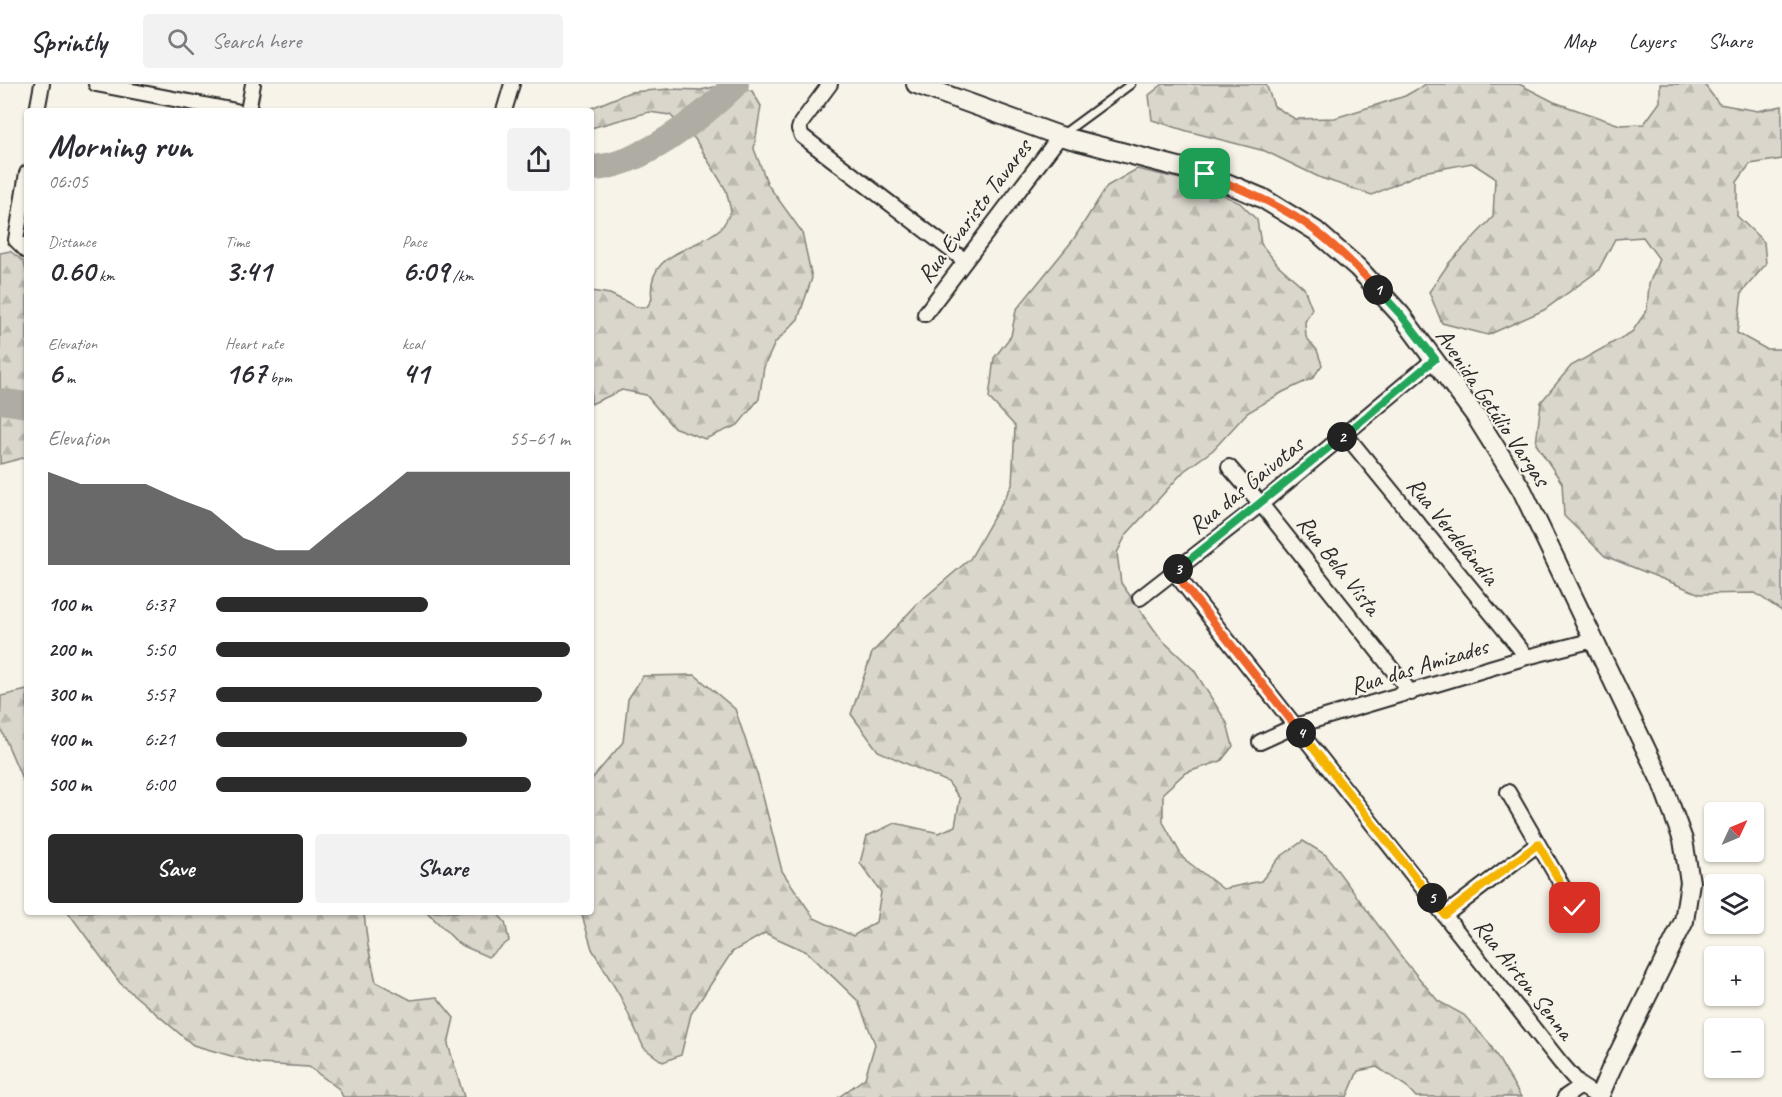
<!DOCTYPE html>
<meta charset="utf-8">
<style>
body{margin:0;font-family:Caveat,sans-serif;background:#f2f2f3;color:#2b2b33;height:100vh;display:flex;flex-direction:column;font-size:22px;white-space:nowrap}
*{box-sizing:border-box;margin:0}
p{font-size:20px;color:#7c7c81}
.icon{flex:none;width:33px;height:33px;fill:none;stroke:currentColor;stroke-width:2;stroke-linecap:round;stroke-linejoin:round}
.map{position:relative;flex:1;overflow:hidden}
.sheet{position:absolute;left:24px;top:24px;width:570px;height:807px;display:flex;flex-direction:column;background:#fff;border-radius:6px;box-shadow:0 2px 4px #0004}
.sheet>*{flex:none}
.needle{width:39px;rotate:46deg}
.buttons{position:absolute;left:1704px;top:718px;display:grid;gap:12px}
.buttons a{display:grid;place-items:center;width:60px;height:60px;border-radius:6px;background:#fff;box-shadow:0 2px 4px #0004;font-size:30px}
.pin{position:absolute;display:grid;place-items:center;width:51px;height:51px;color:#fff;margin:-26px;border-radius:12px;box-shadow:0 3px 9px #0006}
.km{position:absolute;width:30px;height:30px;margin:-15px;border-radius:50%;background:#222;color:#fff;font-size:16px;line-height:30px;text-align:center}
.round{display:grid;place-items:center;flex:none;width:63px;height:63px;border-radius:6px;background:#f2f2f3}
.summary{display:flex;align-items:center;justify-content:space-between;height:102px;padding:0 24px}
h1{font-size:33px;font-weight:600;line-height:45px}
.stats{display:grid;grid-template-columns:repeat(3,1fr);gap:9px;height:102px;padding:6px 24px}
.stats div{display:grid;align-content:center}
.stats b{font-size:30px;font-weight:600}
.stats small{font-size:16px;font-weight:400}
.stats p{font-size:16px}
.chart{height:168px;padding:12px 24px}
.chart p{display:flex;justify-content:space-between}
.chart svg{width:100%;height:108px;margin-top:6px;fill:#2b2b2b;opacity:.7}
.primary-button{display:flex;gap:12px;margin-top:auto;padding:12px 24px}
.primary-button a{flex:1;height:69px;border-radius:6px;background:#2b2b2b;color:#fff;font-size:24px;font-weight:600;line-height:69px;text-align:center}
.primary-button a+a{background:#f2f2f3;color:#2b2b33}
ul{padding:0 24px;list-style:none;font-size:20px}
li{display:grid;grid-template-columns:96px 72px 1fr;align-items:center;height:45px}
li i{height:15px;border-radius:8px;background:#2b2b2b}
header{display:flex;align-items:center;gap:36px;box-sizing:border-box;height:84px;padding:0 30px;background:#fff;border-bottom:2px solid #e1e1e2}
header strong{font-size:28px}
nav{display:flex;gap:33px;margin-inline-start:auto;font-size:21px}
.search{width:420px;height:54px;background:#f2f2f3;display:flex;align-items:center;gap:15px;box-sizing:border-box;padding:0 21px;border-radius:6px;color:#7c7c81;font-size:22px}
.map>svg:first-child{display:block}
.forest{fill:url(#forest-firs);stroke:#82807c;stroke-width:1.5}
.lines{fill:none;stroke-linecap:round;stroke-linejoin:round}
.river{stroke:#afaca4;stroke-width:26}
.service-casing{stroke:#2b2b2b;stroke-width:11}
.minor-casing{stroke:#2b2b2b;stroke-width:18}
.tertiary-casing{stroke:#2b2b2b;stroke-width:22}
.service{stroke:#f7f3e8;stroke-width:7}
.minor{stroke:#f7f3e8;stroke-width:14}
.tertiary{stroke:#f7f3e8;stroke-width:18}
.split-1-casing{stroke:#fff;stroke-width:12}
.split-2-casing{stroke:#fff;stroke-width:12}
.split-3-casing{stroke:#fff;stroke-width:12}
.split-4-casing{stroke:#fff;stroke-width:12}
.split-5-casing{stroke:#fff;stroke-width:12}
.split-6-casing{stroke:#fff;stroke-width:12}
.split-1{stroke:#f0652b;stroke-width:8}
.split-2{stroke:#22a559;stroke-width:8}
.split-3{stroke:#22a559;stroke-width:8}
.split-4{stroke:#f0652b;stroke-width:8}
.split-5{stroke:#f5b400;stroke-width:8}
.split-6{stroke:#f5b400;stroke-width:8}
.labels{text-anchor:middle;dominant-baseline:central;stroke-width:4.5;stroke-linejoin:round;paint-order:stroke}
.street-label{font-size:24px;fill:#2b2b2b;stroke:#f7f3e8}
</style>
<header>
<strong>Sprintly</strong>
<div class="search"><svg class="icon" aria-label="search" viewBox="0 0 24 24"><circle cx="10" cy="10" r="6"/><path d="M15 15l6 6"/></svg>Search here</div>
<nav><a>Map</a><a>Layers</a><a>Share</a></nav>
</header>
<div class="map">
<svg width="1782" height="1013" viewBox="0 0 1782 1013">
<defs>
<pattern id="forest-firs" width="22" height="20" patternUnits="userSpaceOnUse" patternTransform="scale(1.5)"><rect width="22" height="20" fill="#dad6cc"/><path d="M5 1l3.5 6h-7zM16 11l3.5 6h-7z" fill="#bbb8af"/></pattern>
</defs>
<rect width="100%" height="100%" fill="#f7f3e8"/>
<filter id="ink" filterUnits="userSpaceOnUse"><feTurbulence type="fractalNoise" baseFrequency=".0167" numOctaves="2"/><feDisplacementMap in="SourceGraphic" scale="12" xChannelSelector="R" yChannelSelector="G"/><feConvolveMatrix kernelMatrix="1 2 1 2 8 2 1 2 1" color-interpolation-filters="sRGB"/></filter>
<g filter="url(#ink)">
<!-- forest -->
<path class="forest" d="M727 0 752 7 761 22 754 65 768 101 802 148 812 194 798 235 775 259 764 283 759 315 738 341 705 355 673 343 646 311 622 306 591 320V279L595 272 591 265V207L610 210 637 223H647L652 215C645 167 695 168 721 144 725 140 728 133 731 127L726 106 695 55 670 31 649 28 591 44V27H584L630 8 670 5 701 6Z
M1163 0H1266L1274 22 1295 35 1335 34 1405 12 1426 0H1519L1554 18 1620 41 1644 40 1660 18V0H1704L1719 20 1758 27 1782 22V75L1750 80 1737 98V132L1764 158 1766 180 1742 208 1737 249 1766 265H1782V527L1755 509 1700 510 1605 472 1564 432 1562 399 1536 360 1541 318 1571 282 1632 248 1647 226 1649 200 1659 175 1643 153 1615 155 1598 187 1544 226 1488 251 1442 239 1429 208 1449 179 1493 133 1495 94 1472 79 1423 88 1372 111 1321 94 1265 67 1187 47 1152 36 1149 11Z
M1137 85 1198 99 1240 119 1257 136 1261 160 1278 181 1304 204 1312 225 1305 238 1306 253 1317 266 1322 281 1313 294 1283 308 1247 329 1213 366 1184 387 1126 451 1117 469 1121 499 1161 555 1194 586 1227 639 1233 662 1221 677 1185 689 1163 709V738L1183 774 1223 805 1261 797 1280 773 1303 757 1326 771 1404 876 1438 917 1464 931 1489 959 1521 1013H1416L1406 1002 1377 983 1358 987 1347 1013H839L865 994 875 960 858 917 807 868 765 849 732 868 691 930 681 971 663 978 644 964 620 912 592 865 581 828H591V696L623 658 628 615 643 592 695 591 735 625 758 693 782 787 814 834 853 852 876 838 881 808 860 779 867 752 895 739 939 749 955 742 960 715 948 698 878 667 851 630 872 569 917 520 970 475 1012 401 1015 342 989 314 994 274 1011 252 1016 226 1073 156 1107 102Z
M10 167 24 178 27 192V373L0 380V169Z
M27 606V706L0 643 1 612Z
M68 828H367L364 830 368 862 376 898 411 916 437 913 454 934 448 960 464 1013H343L339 1005 309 983 259 980 193 961 120 899Z
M427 828H496L505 838 509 857 488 873 459 860Z"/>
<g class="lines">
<!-- river -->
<path class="river" d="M591 84C640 83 702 33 736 0
M0 317 27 321"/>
<defs>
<path id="service" d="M1063 50 1131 0"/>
<path id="minor" d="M96 0 236 27
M830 0 801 39 799 45 802 52 964 176
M37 27 42 0
M248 27 253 0
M504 27 512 0
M27 89 16 156 27 167
M925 230 1060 52
M1345 350 1527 573
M1229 383 1261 420 1411 609
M1174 488 1560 978 1581 1002 1598 1013
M1140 514 1261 420 1435 275
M1260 658 1295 642 1527 573 1594 556
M1508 708 1575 824
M1445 831 1538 760
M1565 1013 1581 1002"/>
<path id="tertiary" d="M916 0 1060 52 1205 90 1262 114 1316 147 1358 184 1401 231 1475 331 1522 406 1662 699 1683 756 1690 798 1684 837 1611 985 1599 1013"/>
</defs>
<!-- service casing -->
<use href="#service" class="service-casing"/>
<!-- minor casing -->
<use href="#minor" class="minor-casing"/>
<!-- tertiary casing -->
<use href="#tertiary" class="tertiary-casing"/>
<!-- service -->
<use href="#service" class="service"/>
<!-- minor -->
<use href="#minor" class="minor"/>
<!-- tertiary -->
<use href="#tertiary" class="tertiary"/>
</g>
</g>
<g class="lines" filter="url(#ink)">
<defs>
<path id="split-1" d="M1205 90C1243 106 1284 122 1317 148 1339 165 1359 185 1378 206"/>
<path id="split-2" d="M1342 353 1435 275 1401 231 1378 206"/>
<path id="split-3" d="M1178 485 1342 353"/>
<path id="split-4" d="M1178 485 1174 488 1301 649"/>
<path id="split-5" d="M1301 649 1432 814"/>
<path id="split-6" d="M1432 814 1445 831 1538 760 1575 824"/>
</defs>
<!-- split-1 casing -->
<use href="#split-1" class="split-1-casing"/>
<!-- split-2 casing -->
<use href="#split-2" class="split-2-casing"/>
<!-- split-3 casing -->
<use href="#split-3" class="split-3-casing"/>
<!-- split-4 casing -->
<use href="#split-4" class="split-4-casing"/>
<!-- split-5 casing -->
<use href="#split-5" class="split-5-casing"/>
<!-- split-6 casing -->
<use href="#split-6" class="split-6-casing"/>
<!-- split-1 -->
<use href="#split-1" class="split-1"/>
<!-- split-2 -->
<use href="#split-2" class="split-2"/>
<!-- split-3 -->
<use href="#split-3" class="split-3"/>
<!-- split-4 -->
<use href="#split-4" class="split-4"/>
<!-- split-5 -->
<use href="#split-5" class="split-5"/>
<!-- split-6 -->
<use href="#split-6" class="split-6"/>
</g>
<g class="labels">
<!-- street labels -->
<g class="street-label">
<text transform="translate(974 127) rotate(-53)">Rua Evaristo Tavares</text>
<text transform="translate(1493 323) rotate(56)">Avenida Getúlio Vargas</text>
<text transform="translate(1246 401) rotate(-39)">Rua das Gaivotas</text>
<text transform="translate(1453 447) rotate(51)">Rua Verdelândia</text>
<text transform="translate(1339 481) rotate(52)">Rua Bela Vista</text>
<text transform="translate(1419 582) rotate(-17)">Rua das Amizades</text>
<text transform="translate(1524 895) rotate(52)">Rua Airton Senna</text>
</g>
</g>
</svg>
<div class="buttons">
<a><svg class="needle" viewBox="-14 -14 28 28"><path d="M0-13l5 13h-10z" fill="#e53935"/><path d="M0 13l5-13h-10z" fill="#7c7c81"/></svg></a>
<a><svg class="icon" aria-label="layers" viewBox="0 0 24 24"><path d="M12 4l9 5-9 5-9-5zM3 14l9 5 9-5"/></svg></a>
<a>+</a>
<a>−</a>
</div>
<div class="pin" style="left:1205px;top:90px;background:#1e9e55"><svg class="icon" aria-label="arrive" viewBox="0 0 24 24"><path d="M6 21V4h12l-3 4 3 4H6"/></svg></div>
<div class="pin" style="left:1575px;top:824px;background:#d93025"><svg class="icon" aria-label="check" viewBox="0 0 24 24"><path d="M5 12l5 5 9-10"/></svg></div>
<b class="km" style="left:1378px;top:206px">1</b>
<b class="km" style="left:1342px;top:353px">2</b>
<b class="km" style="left:1178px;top:485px">3</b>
<b class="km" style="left:1301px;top:649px">4</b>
<b class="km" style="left:1432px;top:814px">5</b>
<section class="sheet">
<div class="summary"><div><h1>Morning run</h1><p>06:05</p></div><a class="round"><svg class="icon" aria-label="share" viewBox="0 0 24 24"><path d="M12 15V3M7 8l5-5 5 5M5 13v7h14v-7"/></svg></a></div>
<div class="stats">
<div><p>Distance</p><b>0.60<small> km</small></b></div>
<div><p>Time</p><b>3:41</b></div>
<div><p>Pace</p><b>6:09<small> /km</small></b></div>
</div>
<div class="stats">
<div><p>Elevation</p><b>6<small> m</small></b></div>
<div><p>Heart rate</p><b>167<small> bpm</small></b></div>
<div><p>kcal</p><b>41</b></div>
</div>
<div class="chart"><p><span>Elevation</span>55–61 m</p>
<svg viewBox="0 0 160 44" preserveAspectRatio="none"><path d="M0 44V6L10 11L20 11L30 11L40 17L50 22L60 33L70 38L80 38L90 27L100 17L110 6L120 6L130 6L140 6L150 6L160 6V44z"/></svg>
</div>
<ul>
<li><b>100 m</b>6:37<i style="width:60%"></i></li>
<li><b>200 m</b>5:50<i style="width:100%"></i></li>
<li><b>300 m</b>5:57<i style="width:92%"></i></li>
<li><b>400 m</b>6:21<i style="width:71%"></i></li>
<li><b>500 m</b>6:00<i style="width:89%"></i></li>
</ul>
<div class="primary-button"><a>Save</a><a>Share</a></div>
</section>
</div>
